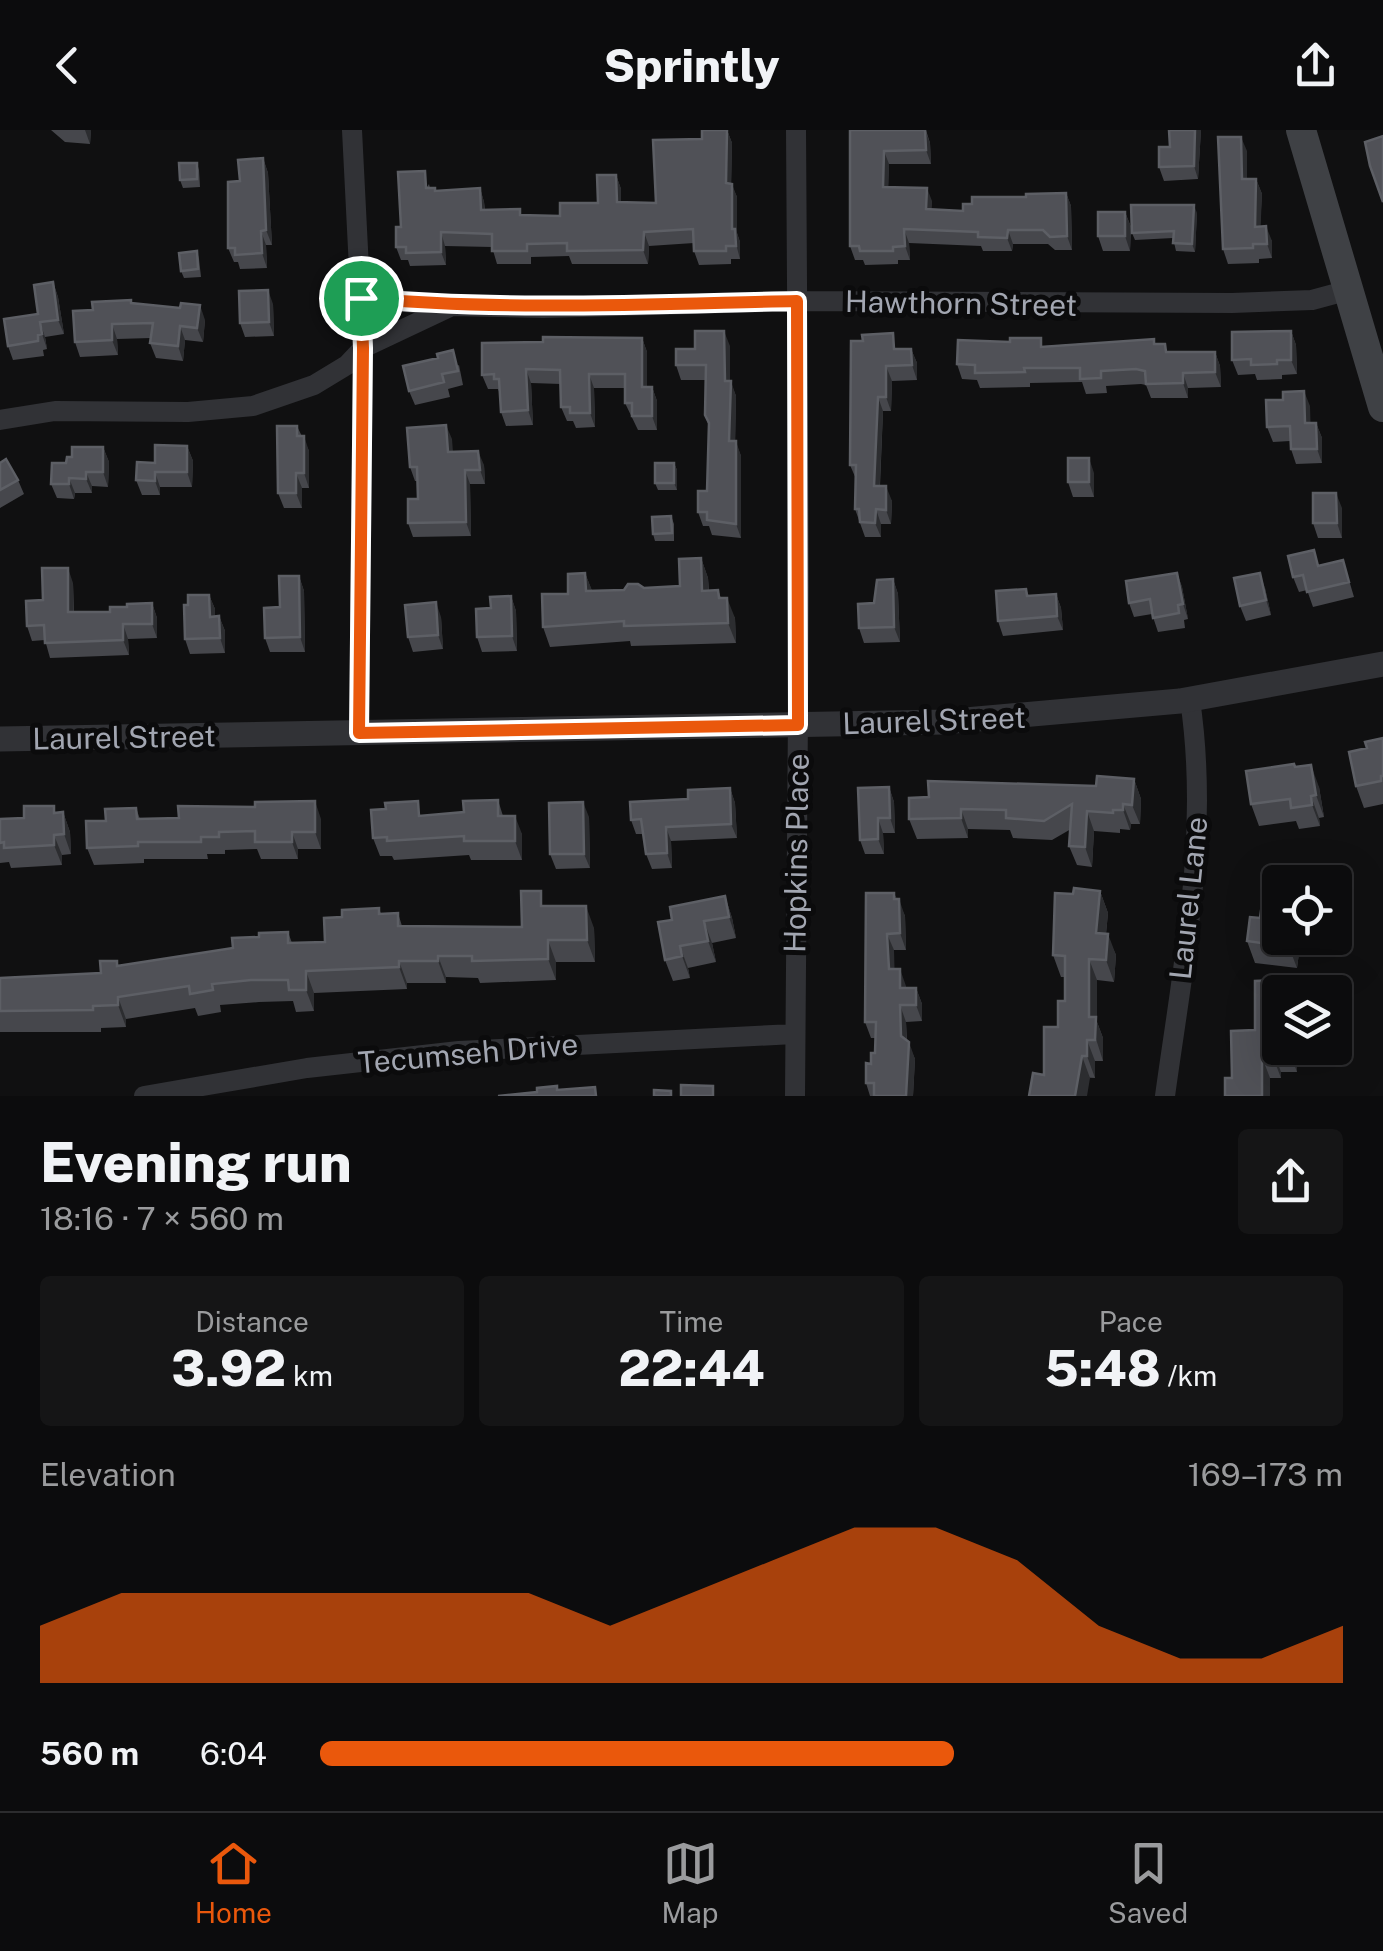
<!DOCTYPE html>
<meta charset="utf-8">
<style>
body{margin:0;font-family:"Public Sans",sans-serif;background:#151516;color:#f1f3f6;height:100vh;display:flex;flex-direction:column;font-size:38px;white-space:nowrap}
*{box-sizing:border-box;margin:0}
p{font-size:32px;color:#9a9b9d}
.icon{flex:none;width:55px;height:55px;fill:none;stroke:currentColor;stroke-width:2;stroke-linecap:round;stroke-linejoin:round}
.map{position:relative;height:966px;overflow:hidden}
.side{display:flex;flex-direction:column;background:#0c0c0d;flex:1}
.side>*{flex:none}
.controls{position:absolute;left:1262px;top:735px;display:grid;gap:20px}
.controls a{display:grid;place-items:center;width:90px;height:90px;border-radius:10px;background:#0c0c0d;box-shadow:0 10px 40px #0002,0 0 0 2px #2c2c2e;font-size:50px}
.pin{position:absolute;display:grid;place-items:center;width:85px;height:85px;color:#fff;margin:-42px;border:5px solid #fff;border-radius:50%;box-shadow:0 2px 10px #0007}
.round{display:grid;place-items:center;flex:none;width:105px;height:105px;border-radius:10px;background:#151516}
.head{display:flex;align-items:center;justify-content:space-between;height:170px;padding:0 40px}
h1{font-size:55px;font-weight:800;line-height:75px}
.metrics{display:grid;grid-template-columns:repeat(3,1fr);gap:15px;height:170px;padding:10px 40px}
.metrics div{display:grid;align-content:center;border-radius:10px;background:#151516;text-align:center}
.metrics b{font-size:50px;font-weight:800}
.metrics small{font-size:28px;font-weight:400}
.metrics p{font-size:28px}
.chart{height:280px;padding:20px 40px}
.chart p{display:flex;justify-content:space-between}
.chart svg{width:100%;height:180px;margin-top:10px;fill:#ea580c;opacity:.7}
ul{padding:0 40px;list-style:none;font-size:32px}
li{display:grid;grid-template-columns:160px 120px 1fr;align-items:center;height:75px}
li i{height:25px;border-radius:12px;background:#ea580c}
header{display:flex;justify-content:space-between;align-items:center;height:130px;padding:0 40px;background:#0c0c0d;font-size:45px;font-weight:800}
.menu{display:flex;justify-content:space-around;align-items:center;height:140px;border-top:2px solid #2c2c2e;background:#0c0c0d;font-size:28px;color:#9a9b9d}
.menu a{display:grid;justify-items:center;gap:5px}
.menu .current{color:#ea580c}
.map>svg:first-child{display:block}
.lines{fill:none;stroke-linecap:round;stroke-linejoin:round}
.minor{stroke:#313236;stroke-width:20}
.tertiary{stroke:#313236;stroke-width:25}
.secondary{stroke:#3f4145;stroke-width:30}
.wall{fill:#46474c}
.shaded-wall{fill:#2c2d30}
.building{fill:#505157;stroke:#5d5f65;stroke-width:2.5}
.route-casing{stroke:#fff;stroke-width:20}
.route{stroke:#ea580c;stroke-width:12}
.labels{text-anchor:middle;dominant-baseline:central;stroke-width:10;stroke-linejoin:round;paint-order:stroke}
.street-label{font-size:30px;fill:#a2a6b1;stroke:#0b0b0c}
</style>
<header><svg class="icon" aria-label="back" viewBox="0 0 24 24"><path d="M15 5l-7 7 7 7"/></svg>Sprintly<svg class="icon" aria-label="share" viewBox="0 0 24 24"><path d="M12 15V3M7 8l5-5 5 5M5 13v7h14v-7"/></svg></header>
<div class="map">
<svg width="1383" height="966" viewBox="0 0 1383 966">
<rect width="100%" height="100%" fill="#101011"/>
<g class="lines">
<!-- minor -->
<path class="minor" d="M352 0 363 218 359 603
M361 168 450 176
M0 290 55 281 188 282 253 276 314 255 347 235 363 218 452 176 543 178 797 171 1232 173 1312 170 1349 160
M144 966 307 938 459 921 794 904
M795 966 799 456 796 0
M1165 966C1183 834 1210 704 1190 570"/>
<!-- tertiary -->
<path class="tertiary" d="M0 609 943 592 1180 571 1383 534"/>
<!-- secondary -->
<path class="secondary" d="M1301 0 1383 277"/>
</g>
<!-- wall -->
<path class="wall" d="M51 0H91L90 14 65 12Z
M727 0 732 13 731 54 737 67V103L740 112V129H731V134L699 135 694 121V113L649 116 648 134H572L569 126 531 127V134H497L492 117 445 116 446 135 410 136 408 130H401L396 117 401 97 429 54 430 58H435L436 61 480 58 484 72 485 80 522 85 560 86 598 73 616 45 621 59V73H656L702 9Z
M850 0H926L930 13 931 34H889L888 57 932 71 931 79 963 81 972 74 1066 63 1071 76 1072 120H1055L1048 114H1013L1012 121H983L981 116 909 113 910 130H898V134L865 135 863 130H855L850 116Z
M1169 0H1201L1198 49 1164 51 1159 37 1170 17Z
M1247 21V49H1256L1262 64 1260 96 1272 111V128L1259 129V133L1228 134 1223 119Z
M263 28 268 43 272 115H266L267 138 240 139 238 132H234L228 118 240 51Z
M197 33 199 40 200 57 183 58 180 50Z
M1125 82 1131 97 1130 121H1103L1098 106Z
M1197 83 1195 122 1176 121 1173 108 1135 110 1132 103Z
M197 121 199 129 201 147 184 148 181 141Z
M53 152 58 167 64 204 45 207 47 219 43 220 44 226 13 230 8 216 38 184Z
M132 173 205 190 203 212 185 210 183 231 156 228 150 213 151 208 117 209 118 225 80 227 75 212 93 180Z
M273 174 274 206 245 207 240 193Z
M1291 201 1296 215 1297 244 1282 245V249L1257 250 1255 244 1238 245 1232 230Z
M642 208 647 222V257H652L657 271V300H638L625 273V258H594L595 297 576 298 573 291H567L561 277V254L531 253 533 295 506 296 501 282 500 264 498 259H488L482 245Z
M1154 209 1155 214 1168 222H1215L1220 236 1221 257 1188 258V268H1151L1146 255 1141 254 1106 256 1107 263 1086 264 1082 252 1030 253V257L980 258 977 250 962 249 957 234 1044 216Z
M851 211 899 219H911L917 233V250L892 251 891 281H883L880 356 892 371 891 394H881V407H865L855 379 856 349 850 335Z
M730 216V251L736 266 735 311 741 326V408L712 405 709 396H703L698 382 707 361 709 297 705 285 706 250H681L676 235 695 219Z
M459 235 463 255 448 259 450 267 415 275 409 261Z
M1310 276V293H1316L1322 308V333L1296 334 1291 319 1290 311 1273 312 1267 297Z
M297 296 309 321V358H302V378H284L278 363Z
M452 309V322L484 335 485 354H470L471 406 413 407 408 393 418 369 417 351H415L410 337Z
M187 316 193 331 192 357H160V365H142L136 350 155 333Z
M103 317 109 332 108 357 92 356V363H75L74 369 57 368 51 354 72 327Z
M0 333 18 350 24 364 0 378Z
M674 333 677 340V360H658L655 353Z
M1094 343V367H1073L1068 352Z
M1342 378V408H1318L1313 393Z
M671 386 674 394V411H655L653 404Z
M701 428 708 448 709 461 718 460 721 468 735 488 736 513 631 516 630 511 550 517 543 497 585 443 592 461 680 456Z
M1343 430 1354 467 1313 477 1307 460 1299 462 1293 447 1319 436Z
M1177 443 1182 457 1188 489 1184 490 1185 498 1158 502 1152 484 1134 487 1129 473Z
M299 446 304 461 305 522H270L265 508Z
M893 449 898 464 900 512 864 513 859 498 874 473Z
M73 453 74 482H110L127 477 152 473 157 488V508L128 509 129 525 50 528 45 510 32 511 27 496 43 470Z
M1265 458 1271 485 1246 491 1240 476Z
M1026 459 1029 466 1056 464 1061 478 1063 500 1003 506 998 491Z
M209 465 215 479V486H219L225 501V523L190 524 185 509 188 475Z
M511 466 516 481 517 521 482 522 477 507 491 478Z
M441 487 443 519 413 522 408 507Z
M1383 608V674L1364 678 1356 656 1367 618Z
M1296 637 1319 657 1324 687 1319 688 1320 696 1299 699 1296 691 1259 696 1251 674Z
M1134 649 1141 669 1140 694H1131L1130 700 1120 699V703L1094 701 1092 737 1077 735 1069 716 1071 699 1052 710 1013 708 1010 700 968 699V708L917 709 909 689 929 667 1096 656Z
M889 657 894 672 895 703H883L884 724H865L860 710Z
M730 658 735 673 737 708 671 711 672 738 652 739 646 724 643 704H636L631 690 688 669Z
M498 670 503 686 522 704V730H471L469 725 394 730 392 726H380L373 708 423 686 464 682Z
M136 678 140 689H321V719H298V729H261L257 719 225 720V724H207L208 729H144V733L94 735 87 718 106 691Z
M63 682 70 702 71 724 62 725V735L11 738 9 732 0 733V689L24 688Z
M589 687 590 738 556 739 550 724Z
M1266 745 1297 749 1299 752H1280V808H1301L1297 838 1255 833 1247 811 1250 787 1260 788Z
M1100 761 1108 783 1106 804 1116 825 1114 852 1097 850V892L1103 908V931H1095V948L1044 945 1065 871V847H1061L1053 825 1073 764Z
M894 763 905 786 906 820H894V839L906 858H916L922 874V891L906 892 907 911 915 929 913 966H870L866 953 875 923V908H871L865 892Z
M725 766 732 788 736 808 712 813 716 832 688 838 690 848 673 851 665 830 672 790Z
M547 776 594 798 595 832H556V850L480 853 478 848 446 847V853H407V859L314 863V881L296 882 293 871 259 872 220 875 221 882 198 886 195 878 126 889V897L101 898V902H0V848L101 843 118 836 233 818 259 807 288 802 292 813 325 812 342 787 379 778 381 784 398 783 402 796 522 797Z
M1231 901 1280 918H1297V942H1281V948H1232Z"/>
<!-- shaded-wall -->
<path class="shaded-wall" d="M85 0H91L90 14Z
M727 0 732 13 731 67 726 53Z
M925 0 930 13 931 34 926 20Z
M1195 0H1201L1198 49 1194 36Z
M1241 7 1247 21V63L1242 49Z
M884 21 889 34 888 71 883 57Z
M263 28 268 43 272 115 266 100Z
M616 45 621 59V86L617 72Z
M1256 49 1262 64 1260 111 1255 97Z
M732 54 737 67V103L740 112V129L732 99Z
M480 58 484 72 486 93 481 80Z
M927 58 932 71 931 93 926 79Z
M1066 63 1071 76 1072 120 1067 106Z
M1194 75 1197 83 1195 122 1192 114Z
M1125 82 1131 97 1130 121 1125 106Z
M1266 96 1272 111V128L1267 114Z
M904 99 909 113 910 130 905 116Z
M1008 100 1013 114 1012 121 1007 108Z
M261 101 266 115 267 138 262 123Z
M441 102 445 116 446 135 441 122Z
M644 102 649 116 648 134 643 120Z
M53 152 58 167 64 204 58 190Z
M268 160 273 174 274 206 269 192Z
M200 175 205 190 203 212 197 198Z
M40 192 45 207 47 219 42 204Z
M112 194 117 209 118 225 112 210Z
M180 196 185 210 183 231 178 216Z
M724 201 730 216V266L725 251Z
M1291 201 1296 215 1297 244 1291 230Z
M642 208 647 222V271L642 257Z
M911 219 917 233V250L912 235Z
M1215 222 1220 236 1221 257 1215 242Z
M886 236 892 251 891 281 886 267Z
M526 239 531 253 533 295 528 280Z
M1183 243 1188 258V268L1183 253Z
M589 244 594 258 595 297 590 283Z
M731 251 736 266 735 326 729 311Z
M652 257 657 271V300L652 286Z
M1304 261 1310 276 1311 308 1305 293Z
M878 267 883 281 879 371 874 356Z
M1316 293 1322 308V333L1317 319Z
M446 295 452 309 454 336 448 322Z
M304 306 309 321V358L304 343Z
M736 311 741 326V408L736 394Z
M187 316 193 331 192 357 187 342Z
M103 317 109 332 108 357 103 342Z
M478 321 484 335 485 354 480 340Z
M1089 328 1094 343V367L1089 352Z
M674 333 677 340V360L674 353Z
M465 340 470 354 471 406 466 392Z
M86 342 92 356V363L86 349Z
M155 342 160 357V365L155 351Z
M296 343 302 358V378L296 363Z
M69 348 75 363 74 369 69 354Z
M886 356 892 371 891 394 886 380Z
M1336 363 1342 378V408L1337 393Z
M876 379 881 394V407L875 393Z
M701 428 708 448 710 481 702 461Z
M68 438 73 453 74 497 68 482Z
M585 443 593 463 586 461Z
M1177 443 1182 457 1188 489 1183 474Z
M1260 443 1265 458 1271 485 1266 470Z
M299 446 304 461 305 522 300 507Z
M893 449 898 464 900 512 894 497Z
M1056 464 1061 478 1063 500 1057 486Z
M209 465 215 479V501L210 487Z
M511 466 516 481 517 521 512 506Z
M727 468 735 488 736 513 728 493Z
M436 472 441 487 443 519 438 505Z
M152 473 157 488V508L152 494Z
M219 486 225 501V523L220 508Z
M123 494 128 509 129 525 123 510Z
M1311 635 1319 657 1324 687 1316 665Z
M1134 649 1141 669 1140 694 1132 675Z
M889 657 894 672 895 703 890 688Z
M730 658 735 673 737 708 731 694Z
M1311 666 1319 688 1320 696 1312 675Z
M315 671 321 689V719L315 702Z
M583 672 589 687 590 738 584 724Z
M1123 674 1131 694 1130 700 1123 680Z
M961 679 968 699V708L961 688Z
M1087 681 1094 701 1092 737 1085 717Z
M63 682 70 702 71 724 64 704Z
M515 686 522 704V730L515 711Z
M878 688 883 703 884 724 878 709Z
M666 697 671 711 672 738 667 723Z
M292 702 298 719V729L292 712Z
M54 705 62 725V735L54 715Z
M1100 761 1108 783 1104 824 1096 803Z
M894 763 900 778 899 769 905 786 906 820 900 803Z
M725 766 732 788 736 808 729 787Z
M586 776 594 798 595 832 587 810Z
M704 791 712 813 716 832 708 811Z
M887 804 894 820 895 856 889 839Z
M1108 804 1116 825 1114 852 1106 830Z
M1290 808H1301L1297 838 1289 817Z
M548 810 556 832V850L548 829Z
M680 816 688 838 690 848 682 826Z
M438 826 446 847V853L438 831Z
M1089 829 1097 850V892L1103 908V931L1089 887Z
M399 831 407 853V859L399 837Z
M900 839 906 856 907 875 900 858Z
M306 841 314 863V881L306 860Z
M916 858 922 874V891L916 875Z
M118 867 126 889V897L118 875Z
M900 875 906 892 907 923 901 906Z
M1087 910 1095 931V948L1087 926Z
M909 912 915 929 913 966H906Z
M1289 918H1297V942L1289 920Z
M1273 920 1281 942V948L1273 927Z
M1082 926 1090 948 1087 966H1075Z
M1262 927 1270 948V966H1262Z"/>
<!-- building -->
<path class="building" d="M702 0H727L726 53 732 54V99H735L736 116H726V121H694L693 99 644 102 643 120 567 121V113L527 114V121H492V104L441 102V122L406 123V117H396V97H401L398 42 425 41 426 58H435V61L480 58 481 80 520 79V85L560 86V73H598L597 45H616L617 72 656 73 653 10 702 9Z
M850 0H925L926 20 884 21 883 57 927 58 926 79 963 81V74H972V67H1026V64L1066 63 1067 106 1050 107 1043 100H1008L1007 108 978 107V102L904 99 905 116 893 117V121H860L859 116H850Z
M1169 0H1195L1194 36 1159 37V17H1170Z
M1383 6V72L1370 36 1365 12Z
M1218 7H1241L1242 49H1256L1255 97 1266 96 1267 114H1253V118L1223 119Z
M263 28 266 100 261 101 262 123 235 125V118H228V52L240 51 238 30Z
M179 33H197V49L180 50Z
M1131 75H1194L1192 114 1173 113 1174 101 1132 103Z
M1098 82H1125V106H1098Z
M197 121 198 139 181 141 179 123Z
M53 152 58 190 40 192 42 204 38 205V211L8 216 4 189 38 184 34 155Z
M268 160 269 192 240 193 239 161Z
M131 170V173L180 178 181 173 200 175 197 198 180 196 178 216 150 213 153 193 112 194V210L75 212 73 181 93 180 92 172Z
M695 201H724L725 251H731L729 311H736V394L707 390V382H698V361H707L709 293 705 285 706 235H676V219H695Z
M1291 201V230H1277V234L1251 235V229L1232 230V202Z
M893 203 894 219H911L912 235 886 236V267H878L874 356H886V380L876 379 875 393 860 392 859 379H855L856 335H850L851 211H863L862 205Z
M543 207 642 208V257H652V286H632V273H625V244H589L590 283H570V277H561L560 240 526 239 528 280 501 282 499 249H494V244L482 245V213L543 212Z
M1010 208H1041V217L1154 209V214H1165L1166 222H1215V242L1183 243V253L1146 254 1145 241 1136 239 1101 241V248L1080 249V238H1024L1025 242 975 243V235L957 234 958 210 1010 212Z
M453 220 458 241 442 244 444 252 409 261 403 236 438 228 437 224Z
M1304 261 1305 293H1316L1317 319H1291L1290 296 1267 297 1266 270H1283V262Z
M446 295 448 322 478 321 480 340H465L466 392 408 393V369H418L417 337H410L407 298Z
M277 296H297V306H304V343H296V363H278Z
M155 315 187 316V342H155V351L136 350 137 332 155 333Z
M72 317H103V342H86V349L69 348V354H51L52 333H66L67 327H72Z
M1068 328H1089V352H1068Z
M6 329 18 350 0 360V333Z
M655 333H674V353H655Z
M1313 363H1336L1337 393H1313Z
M671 386 672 403 653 404 652 387Z
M1314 420 1318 436 1343 430 1349 452 1307 462 1303 445 1293 447 1288 426Z
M701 428 702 461 718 460 719 468H727L728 493 624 496V491L543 497 542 464H568V444L585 443 586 461 624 460 628 454H638L644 458 680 456 679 429Z
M42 438H68V482H110V477H127V474L152 473V494H123V510L45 513 44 495 27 496 26 471 43 470Z
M1177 443 1183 474 1178 475 1179 483 1153 488 1150 469 1129 473 1126 451Z
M1260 443 1266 470 1240 476 1234 448Z
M279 446H299L300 507 265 508 264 478 280 477Z
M893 449 894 497 859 498 858 474 874 473 877 450Z
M1026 459 1027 466 1056 464 1057 486 998 491 996 461Z
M188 465H209L210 487 219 486 220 508 185 509 184 475H188Z
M511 466 512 506 477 507 476 479 491 478 490 467Z
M436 472 438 505 408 507 405 475Z
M1383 608V646H1381V651L1356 656 1349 622 1367 618 1365 612Z
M1294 634 1295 637 1311 635 1316 665 1311 666 1312 675 1291 678 1290 669 1251 674 1246 641Z
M1097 646 1134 649 1132 675 1123 674V680H1113V683L1087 681 1085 717 1069 716 1072 674 1044 691 1006 688V680L961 679V688L909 689V668L929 667 928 651 1096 656Z
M889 657 890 688H878V709L860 710 858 658Z
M730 658 731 694 666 697 667 723 646 724 641 689 631 690 630 672 688 669V660Z
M498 670V686H515V711H464V706L387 711V707L373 708 371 680 386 679 385 673 418 671 419 686 464 682 463 671Z
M315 671V702H292V712H255V701L219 702V707H201V712H138V716L87 718 86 691H106L105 679 136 678 137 689 179 688 178 676 255 677V672Z
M583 672 584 724H550L549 673Z
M24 676H54V683L63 682 64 704 54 705V715L4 718V712L0 713V689L24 688Z
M1266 745 1297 749V752H1280V808H1290L1289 817 1247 811 1250 787 1260 788Z
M1074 758 1100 761 1096 803 1108 804 1106 830 1089 829V887H1096L1095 910H1087V926H1082L1075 966H1029L1033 943 1044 945V897H1058V871H1065V826L1053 825 1055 763 1073 764Z
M521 761H541V776H586L587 810H548V829L472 831V826H438V831H399V837L306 841V860H289L288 850H251L212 854 213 860 190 864 189 856 118 867V875L93 876V880L0 881V848L101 843 100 831H117V836L233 818 232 808 259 807V803L288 802V813L325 812 324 788 342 787V780L379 778V784L398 783V796L522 797Z
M866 763H894V769H899L900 803 887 804 889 839H900V858H916V875H900L901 906 909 912 906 966H874V953H866V933L871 934V923H875L876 892H865Z
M725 766 729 787 704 791 708 811 680 816 682 826 665 830 658 792 672 790 670 777Z
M1281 850 1280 918H1289V920H1273V927H1262V966H1225V948H1232L1231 901 1255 900V851Z
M681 955 713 956V966H681Z
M557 956V960L595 957 596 966H498L537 962V958Z
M654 960 671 961V966H654Z"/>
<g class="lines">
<defs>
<path id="route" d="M361 168C506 181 651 174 797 171L798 595 359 603 363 218Z"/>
</defs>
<!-- route casing -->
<use href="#route" class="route-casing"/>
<!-- route -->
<use href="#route" class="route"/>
</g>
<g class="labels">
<!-- street labels -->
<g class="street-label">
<text transform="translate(961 173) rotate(1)">Hawthorn Street</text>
<text transform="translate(934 590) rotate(-2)">Laurel Street</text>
<text transform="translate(124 607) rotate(-1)">Laurel Street</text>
<text transform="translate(796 723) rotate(-89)">Hopkins Place</text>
<text transform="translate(1188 768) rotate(-84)">Laurel Lane</text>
<text transform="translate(468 923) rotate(-5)">Tecumseh Drive</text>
</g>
</g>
</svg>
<div class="controls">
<a><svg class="icon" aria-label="locate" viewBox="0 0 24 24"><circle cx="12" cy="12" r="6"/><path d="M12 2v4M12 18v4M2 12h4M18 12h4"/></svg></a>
<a><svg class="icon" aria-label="layers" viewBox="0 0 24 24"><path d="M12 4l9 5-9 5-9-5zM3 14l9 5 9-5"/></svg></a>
</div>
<div class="pin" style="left:361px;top:168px;background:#1e9e55"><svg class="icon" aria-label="arrive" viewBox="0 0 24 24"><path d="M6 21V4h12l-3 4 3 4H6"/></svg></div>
</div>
<section class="side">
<div class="head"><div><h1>Evening run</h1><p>18:16 · 7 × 560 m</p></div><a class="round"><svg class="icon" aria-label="share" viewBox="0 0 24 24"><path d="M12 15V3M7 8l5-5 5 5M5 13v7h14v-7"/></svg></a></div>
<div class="metrics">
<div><p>Distance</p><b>3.92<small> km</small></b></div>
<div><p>Time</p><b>22:44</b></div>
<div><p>Pace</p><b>5:48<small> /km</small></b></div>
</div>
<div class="chart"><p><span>Elevation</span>169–173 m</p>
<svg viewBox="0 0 160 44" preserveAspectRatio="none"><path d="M0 44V30L10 22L20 22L30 22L40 22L50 22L60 22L70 30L80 22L90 14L100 6L110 6L120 14L130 30L140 38L150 38L160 30V44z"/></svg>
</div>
<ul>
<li><b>560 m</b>6:04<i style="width:62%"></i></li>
</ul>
</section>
<nav class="menu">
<a class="current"><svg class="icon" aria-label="home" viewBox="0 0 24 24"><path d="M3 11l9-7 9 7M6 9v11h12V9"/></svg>Home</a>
<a><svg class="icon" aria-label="map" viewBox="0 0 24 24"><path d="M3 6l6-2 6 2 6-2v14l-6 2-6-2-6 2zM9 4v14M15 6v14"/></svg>Map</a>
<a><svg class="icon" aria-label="saved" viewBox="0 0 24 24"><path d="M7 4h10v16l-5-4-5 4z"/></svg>Saved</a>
</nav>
